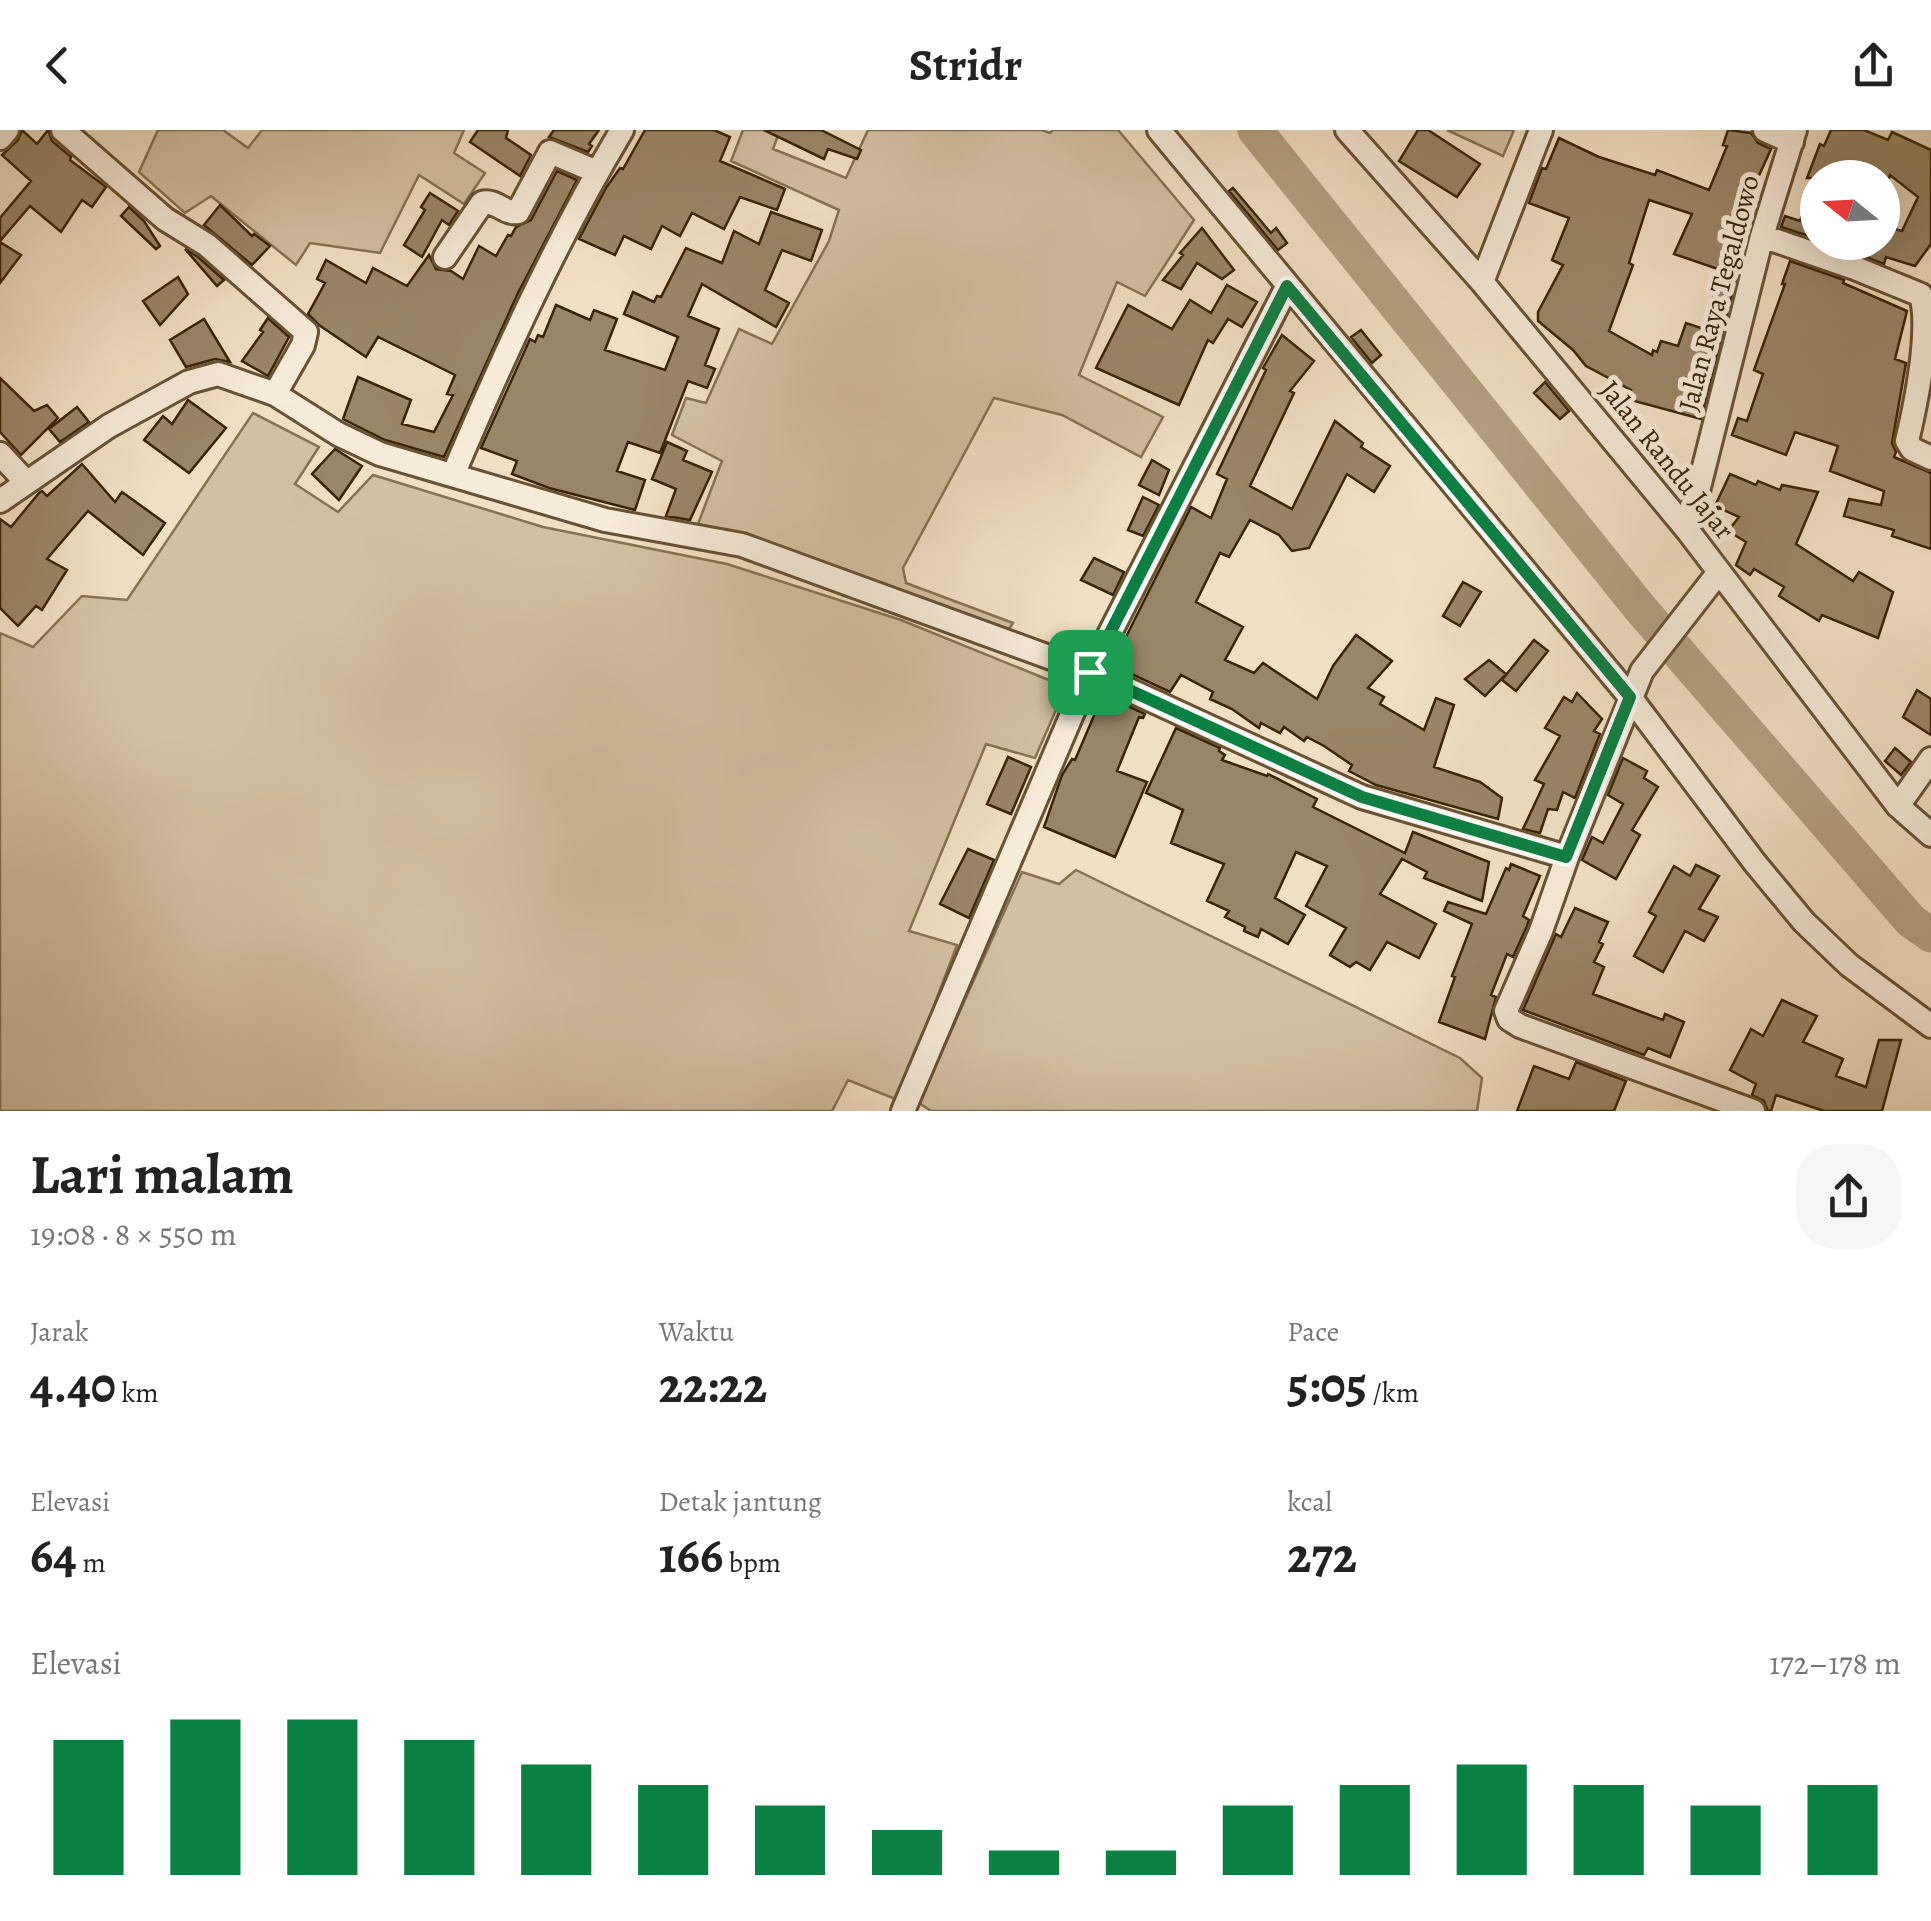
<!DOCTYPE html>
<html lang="id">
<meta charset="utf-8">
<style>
body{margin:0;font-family:Alegreya,serif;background:#f6f6f6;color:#222;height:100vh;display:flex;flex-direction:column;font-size:38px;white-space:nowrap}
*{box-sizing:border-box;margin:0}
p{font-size:32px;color:#767676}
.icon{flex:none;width:55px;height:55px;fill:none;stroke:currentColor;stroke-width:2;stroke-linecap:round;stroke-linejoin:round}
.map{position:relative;height:981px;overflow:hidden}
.sheet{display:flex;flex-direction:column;background:#fff;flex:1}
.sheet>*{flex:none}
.needle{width:65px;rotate:288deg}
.tools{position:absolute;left:1800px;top:30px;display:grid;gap:20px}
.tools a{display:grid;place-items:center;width:100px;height:100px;border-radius:50%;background:#fff;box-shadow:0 10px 40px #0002;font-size:50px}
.pin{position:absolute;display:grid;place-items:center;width:85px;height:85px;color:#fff;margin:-42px;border-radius:20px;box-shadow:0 5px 15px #0006}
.round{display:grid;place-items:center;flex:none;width:105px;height:105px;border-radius:40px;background:#f6f6f6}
.summary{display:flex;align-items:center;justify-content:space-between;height:170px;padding:0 30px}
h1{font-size:55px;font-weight:700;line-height:75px}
.stats{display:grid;grid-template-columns:repeat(3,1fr);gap:15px;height:170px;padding:10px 30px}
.stats div{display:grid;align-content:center}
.stats b{font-size:50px;font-weight:700}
.stats small{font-size:28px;font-weight:400}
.stats p{font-size:28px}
.chart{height:280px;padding:20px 30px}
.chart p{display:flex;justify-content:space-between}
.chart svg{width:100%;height:180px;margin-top:10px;stroke:#0b8043;stroke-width:6}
header{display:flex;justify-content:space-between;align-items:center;height:130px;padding:0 30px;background:#fff;font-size:45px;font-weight:700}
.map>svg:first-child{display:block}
.green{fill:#d3c0a3;stroke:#867252;stroke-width:2.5}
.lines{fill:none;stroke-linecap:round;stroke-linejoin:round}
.river{stroke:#b3a082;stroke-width:35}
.building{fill:#998567;stroke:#392302;stroke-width:2.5;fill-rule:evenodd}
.minor-casing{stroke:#675232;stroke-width:28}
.minor{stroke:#f7ebd9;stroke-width:22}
.route-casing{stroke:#fff;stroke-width:20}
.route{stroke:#0b8043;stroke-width:12}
.labels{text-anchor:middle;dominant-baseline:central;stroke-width:10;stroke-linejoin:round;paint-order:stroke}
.street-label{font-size:28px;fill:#392302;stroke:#f7ebd9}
</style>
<header><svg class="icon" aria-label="back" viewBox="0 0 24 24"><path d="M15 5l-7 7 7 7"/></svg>Stridr<svg class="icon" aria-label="share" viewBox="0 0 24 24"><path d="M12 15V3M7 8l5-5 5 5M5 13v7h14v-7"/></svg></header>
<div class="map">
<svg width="1931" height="981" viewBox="0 0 1931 981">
<rect width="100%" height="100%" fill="#f2e0c4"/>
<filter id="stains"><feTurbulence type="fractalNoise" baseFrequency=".002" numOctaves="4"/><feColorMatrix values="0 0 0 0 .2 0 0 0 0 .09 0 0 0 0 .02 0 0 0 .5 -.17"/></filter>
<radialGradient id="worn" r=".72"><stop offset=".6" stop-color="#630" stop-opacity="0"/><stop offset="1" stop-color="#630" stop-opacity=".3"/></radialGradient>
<!-- green -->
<path class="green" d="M158 0H223L248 18 262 0H464L454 23 485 43 464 74 419 45 380 123 310 113 296 135 211 66 185 83 139 42Z
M743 0H780L773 19 846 48 868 0H1042L1050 3 1053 0H1118L1194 90 1145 166 1117 152 1079 245 1163 287 1141 327 1062 285 994 268 903 438 906 453 1013 493 1004 507 698 394 722 331 672 305 686 268 706 273 739 199 772 214 829 111 839 80 731 31Z
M1447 0H1514L1503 26Z
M253 283 319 317 295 354 338 382 373 345 543 397 727 434 901 490 1066 557 1035 628 986 614 909 801 957 815 898 970 848 950 832 981H0V503L33 517 82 466 127 470Z
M1076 740 1460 928 1482 948 1477 981H931L919 973 1022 742 1059 754Z"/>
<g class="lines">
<!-- river -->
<path class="river" d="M1255 0 1640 478 1911 791 1931 805"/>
</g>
<!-- building -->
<path class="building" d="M22 0 37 14 48 0 52 11 71 27 70 30 106 57 92 77 82 70 61 102 30 76 0 111V88L31 51 2 25 18 10Z
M478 0H508L506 8 531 25 520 46 470 12Z
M554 0H599L589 14 592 16 588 22 549 7Z
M645 0H714L730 7 720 31 785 59 777 80 740 67 724 99 692 83 680 106 662 96 651 119 624 106 615 125 579 109 606 58 620 38 623 39Z
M764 0H821L861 20 857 29 828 19 824 29Z
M1418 0H1428L1480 34 1457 67 1399 31Z
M1728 0 1751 3 1758 13 1771 19 1747 72 1742 69 1724 115 1743 120 1701 289 1627 269 1631 260 1586 236 1573 220 1538 191V182L1563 135 1552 130 1569 88 1529 73 1542 38 1546 39 1559 8 1599 27 1655 45 1657 40 1709 60 1727 16 1723 15ZM1649 70 1692 84 1674 124 1721 140 1704 199 1686 193 1678 216 1661 211 1657 222 1653 220 1652 225 1609 201 1633 135 1629 133Z
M1831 0H1864L1888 10 1892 2 1931 20V114L1915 136 1886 127 1884 134 1827 112H1882V95L1902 101 1918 67 1890 45 1889 48H1807L1820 14 1824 16Z
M557 41 577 50 518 163 444 327 385 310 343 289 358 247 411 270 402 294 434 302 453 265 447 264 455 245 378 207 366 227 319 195 308 184 325 153 317 149 326 130 366 153 373 138 407 156 429 125 436 139 451 141 463 149 479 116 496 126 508 105 511 106 516 97 531 90Z
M1815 48H1818V109L1781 97 1785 86 1800 91Z
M1233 58 1271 103 1276 98 1287 113 1278 120 1229 61Z
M430 63 458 81 449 95 442 90 422 127 404 115 425 80 421 77Z
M220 75 252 106 254 104 270 116 252 135 204 95Z
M129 77 144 91 160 116 156 119 121 86Z
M771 82 822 100 811 131 782 120 765 160 789 173 776 197 702 154 688 186 719 199 705 235 715 239 707 258 688 251 660 323 628 312 617 341 645 350 635 380 549 358 512 344 517 331 481 318 530 209 535 212 538 205 543 207 556 175 590 190 594 180 617 189 605 220 665 240 678 207 624 184 633 162 654 172 657 166 661 167 686 118 722 133 734 101 759 114Z
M1202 98 1234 140 1222 149 1197 133 1181 159 1163 150 1183 125 1180 123Z
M0 112 21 125 0 153Z
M185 119 198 127 224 150 217 156Z
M1790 131 1844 150 1843 153 1907 181 1895 229 1906 233 1892 313 1896 322 1894 327 1931 343V419L1892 406 1894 400 1844 386 1849 369 1881 375 1884 361 1830 341 1838 316 1795 302 1786 325 1732 305 1738 288 1747 291 1763 244 1754 240 1785 154H1782Z
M178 147 188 164 160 195 143 171Z
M1227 155 1257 172 1242 197 1228 189 1213 213 1208 210 1179 275 1096 238 1128 175 1172 199 1190 170 1211 183Z
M268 188 289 207 268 246 242 231 263 202 260 200Z
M204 189 230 232 215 229 186 237 170 210Z
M1361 200 1381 225 1372 233 1351 207Z
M1282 205 1314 231 1290 261 1294 263 1250 356 1292 379 1335 291 1363 313 1361 317 1390 336 1374 362 1347 344 1309 418 1292 421 1279 405 1250 390 1229 427 1220 423 1196 472 1243 497 1225 530 1254 543 1263 533 1317 569 1333 536 1356 505 1392 531 1368 558 1384 567 1380 574 1424 600 1436 568 1454 575 1434 637 1480 652 1502 668 1498 689 1376 655 1349 641 1352 635 1324 616 1307 607 1304 611 1284 597 1280 603 1261 593 1259 598 1232 579 1210 569 1213 562 1181 545 1170 562 1112 535 1191 377 1211 388 1227 349 1217 344 1266 240 1263 238Z
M0 248 34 281 47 275 58 288 21 325 0 302Z
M1545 252 1569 281 1560 289 1534 263Z
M188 270 226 298 189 343 144 310 163 286 172 294Z
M77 277 89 292 60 312 49 299Z
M667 312 687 321 683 330 712 342 690 390 666 386 676 359 652 349Z
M335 319 362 336 339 370 312 344Z
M1152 330 1169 340 1159 365 1139 355Z
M82 334 115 372 122 362 165 393 143 425 88 381 47 429 67 440 42 480 36 476 18 496 0 478V389L11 397 39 363 42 361 47 366Z
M1730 344 1756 355 1758 351 1780 360 1782 355 1818 362 1796 414 1853 451 1859 442 1893 462 1878 508 1822 485 1819 491 1779 466 1784 457 1754 439 1750 445 1736 435 1746 412 1728 401 1739 387 1715 376Z
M1143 367 1159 375 1143 406 1128 400Z
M1094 428 1124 442 1113 465 1081 450Z
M1463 452 1481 462 1460 496 1443 486Z
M1534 510 1548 521 1516 561 1502 550Z
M1489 530 1506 544 1485 566 1465 549Z
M1917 560 1931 569V605L1903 587Z
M1098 562 1145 584 1143 588 1139 587 1117 641 1147 652 1115 727 1044 697 1062 645 1072 629 1075 630 1096 581 1091 579Z
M1577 563 1602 589 1594 601 1600 604 1575 668 1563 662 1557 680 1548 679 1540 703 1523 699 1544 654 1535 650 1560 606 1545 598 1564 567 1572 572Z
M1176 598 1220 618 1219 621 1225 625 1222 630 1267 646 1268 644 1317 669 1313 677 1405 723 1413 702 1489 732 1482 771 1424 748 1427 742 1402 729 1380 764 1436 794 1419 828 1387 812 1370 840 1356 832 1350 837 1330 825 1346 798 1306 776 1327 736 1296 722 1275 768 1305 785 1288 814 1261 799 1258 807 1244 801 1245 797 1225 787 1229 781 1207 771 1224 734 1171 713 1183 680 1146 663Z
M1895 618 1911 632 1901 645 1885 631Z
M1008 627 1031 637 1011 684 987 674Z
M1623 628 1647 641 1644 648 1658 657 1632 700 1640 705 1616 749 1582 730 1592 707 1603 713 1623 674 1608 665Z
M968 719 994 730 969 788 940 774Z
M1511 734 1540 746 1523 786 1529 790 1527 796 1513 827 1507 824 1491 865 1496 867 1485 909 1439 892 1455 847 1452 846 1472 794 1444 781 1448 772 1486 784 1506 738 1509 740Z
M1696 735 1719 746 1699 779 1718 787 1704 811 1685 801 1663 842 1634 826 1656 786 1649 782 1674 736 1690 746Z
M1575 778 1608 792 1599 812 1603 814 1594 832 1604 837 1593 864 1663 890 1665 884 1684 892 1670 927 1648 918 1644 925 1523 880 1556 804 1561 807Z
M1782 870 1817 886 1803 912 1843 929 1836 946 1866 957 1879 910H1901L1882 981H1824L1776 965 1771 981H1768L1764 971 1752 965 1756 954 1730 940 1751 899 1763 906Z
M1576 932 1626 951 1614 981H1517L1534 936 1569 949Z"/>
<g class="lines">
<defs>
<path id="minor" d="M63 0 165 89 207 115 306 202 303 215 275 264
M1159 0 1630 567 1755 733 1804 792 1849 835 1931 896
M1347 0 1482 152 1688 401 1898 676 1931 705
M1765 0 1792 12
M0 8 7 0
M1762 106 1855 138 1921 165C1931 199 1916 274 1907 311L1912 319 1931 328
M445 127 482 73C495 69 506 85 518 82L550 22 597 42
M1482 152 1541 0
M0 324 26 352
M453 345C503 227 556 111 622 0
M0 371 109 296 189 252 218 244 275 264 338 304 380 324 605 390 742 415 1090 542 1362 667 1567 727 1642 541 1719 442
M1688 401 1762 106 1795 0
M1898 676 1931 629
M1567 727 1541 801 1506 881 1509 889 1520 896 1753 981
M903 981 1090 542 1287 157"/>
</defs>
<!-- minor casing -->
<use href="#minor" class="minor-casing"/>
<!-- minor -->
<use href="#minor" class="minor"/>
</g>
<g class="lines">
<defs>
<path id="route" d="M1287 156 1630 567 1566 727 1362 667 1090 542Z"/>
</defs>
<!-- route casing -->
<use href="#route" class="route-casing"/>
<!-- route -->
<use href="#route" class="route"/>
</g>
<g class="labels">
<!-- street labels -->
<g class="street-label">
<text transform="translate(1719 163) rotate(-75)">Jalan Raya Tegaldowo</text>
<text transform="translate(1667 330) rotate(51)">Jalan Randu Jajar</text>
</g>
</g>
<rect width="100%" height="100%" filter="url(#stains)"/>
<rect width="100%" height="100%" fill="url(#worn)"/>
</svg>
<div class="tools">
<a><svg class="needle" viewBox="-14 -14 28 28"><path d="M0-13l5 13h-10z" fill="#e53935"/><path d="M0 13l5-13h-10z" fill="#767676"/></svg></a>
</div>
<div class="pin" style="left:1090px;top:542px;background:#1e9e55"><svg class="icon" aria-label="arrive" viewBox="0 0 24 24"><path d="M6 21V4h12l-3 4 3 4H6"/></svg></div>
</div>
<section class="sheet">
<div class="summary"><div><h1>Lari malam</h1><p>19:08 · 8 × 550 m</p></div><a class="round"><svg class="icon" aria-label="share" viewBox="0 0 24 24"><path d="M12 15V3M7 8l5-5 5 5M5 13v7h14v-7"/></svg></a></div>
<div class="stats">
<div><p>Jarak</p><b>4.40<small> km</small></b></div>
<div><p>Waktu</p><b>22:22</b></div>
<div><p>Pace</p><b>5:05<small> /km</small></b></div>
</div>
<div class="stats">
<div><p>Elevasi</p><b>64<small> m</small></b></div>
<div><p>Detak jantung</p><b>166<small> bpm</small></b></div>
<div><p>kcal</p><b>272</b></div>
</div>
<div class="chart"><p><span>Elevasi</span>172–178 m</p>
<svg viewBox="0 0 160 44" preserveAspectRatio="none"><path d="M5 44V11M15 44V6M25 44V6M35 44V11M45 44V17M55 44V22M65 44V27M75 44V33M85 44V38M95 44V38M105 44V27M115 44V22M125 44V17M135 44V22M145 44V27M155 44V22"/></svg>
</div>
</section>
